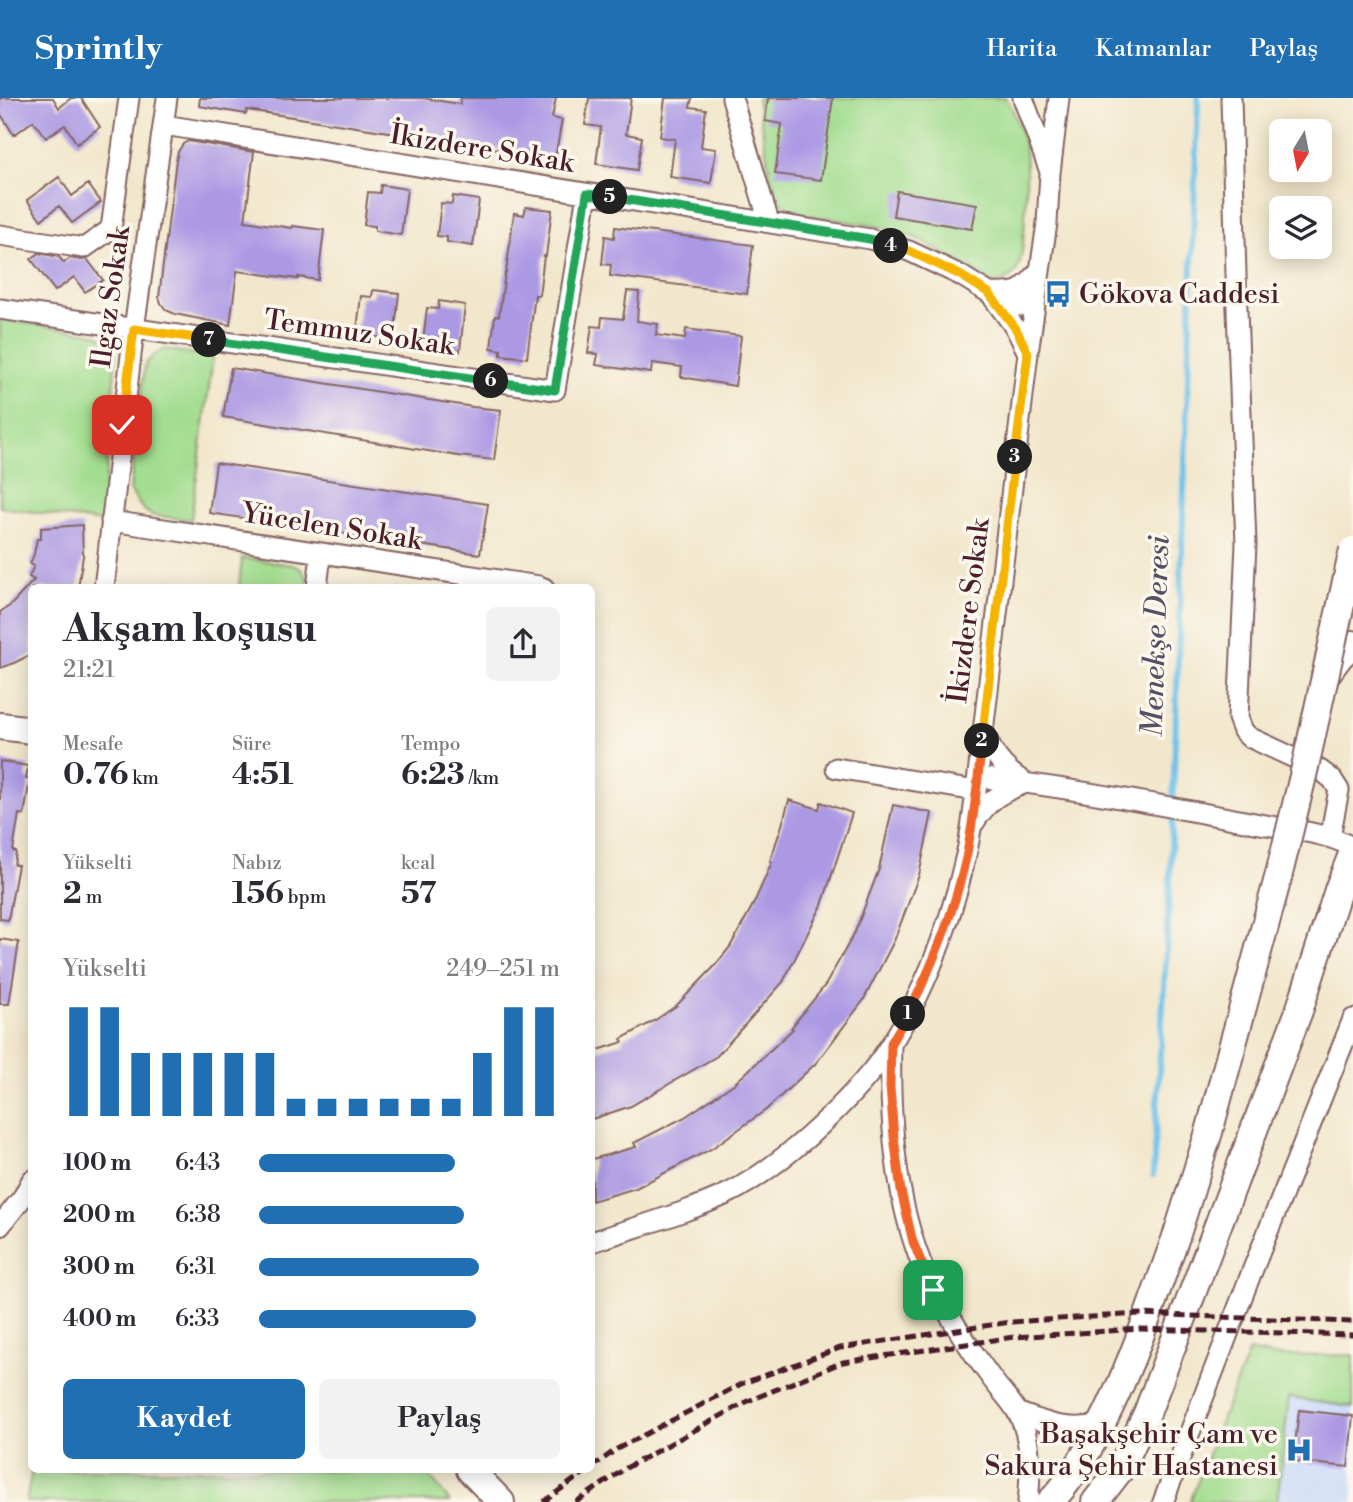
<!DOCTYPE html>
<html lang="tr">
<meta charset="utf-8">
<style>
body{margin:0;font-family:"Libre Bodoni",serif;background:#f2f2f3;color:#2b2b33;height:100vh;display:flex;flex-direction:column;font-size:26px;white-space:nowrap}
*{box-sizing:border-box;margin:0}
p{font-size:23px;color:#7c7c81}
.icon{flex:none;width:38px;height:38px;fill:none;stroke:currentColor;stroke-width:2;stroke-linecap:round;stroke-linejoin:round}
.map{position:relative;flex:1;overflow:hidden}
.drawer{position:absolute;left:28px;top:486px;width:567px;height:889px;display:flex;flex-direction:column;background:#fff;border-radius:10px;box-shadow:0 4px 18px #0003}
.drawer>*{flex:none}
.needle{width:46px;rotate:190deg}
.tools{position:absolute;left:1269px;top:21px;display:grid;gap:14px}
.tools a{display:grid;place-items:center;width:63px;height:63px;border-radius:10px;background:#fff;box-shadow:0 4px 18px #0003;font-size:35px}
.pin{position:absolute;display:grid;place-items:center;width:60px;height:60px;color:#fff;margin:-30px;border-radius:14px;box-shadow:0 4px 10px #0006}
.km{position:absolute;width:35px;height:35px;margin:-18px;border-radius:50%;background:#222;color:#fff;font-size:19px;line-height:35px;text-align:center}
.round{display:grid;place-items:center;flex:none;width:74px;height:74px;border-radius:10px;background:#f2f2f3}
.overview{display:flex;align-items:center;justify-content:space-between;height:119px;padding:0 35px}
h1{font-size:38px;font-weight:700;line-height:52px}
.stats{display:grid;grid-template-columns:repeat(3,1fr);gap:10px;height:119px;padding:7px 35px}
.stats div{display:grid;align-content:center}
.stats b{font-size:30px;font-weight:700}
.stats small{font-size:19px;font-weight:400}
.stats p{font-size:19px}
.chart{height:196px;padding:14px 35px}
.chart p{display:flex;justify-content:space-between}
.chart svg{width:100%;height:126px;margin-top:7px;stroke:#1f6fb2;stroke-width:6}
.cta{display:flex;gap:14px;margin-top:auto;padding:14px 35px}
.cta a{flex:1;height:80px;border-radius:10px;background:#1f6fb2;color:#fff;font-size:28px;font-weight:700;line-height:80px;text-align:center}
.cta a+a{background:#f2f2f3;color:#2b2b33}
ul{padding:0 35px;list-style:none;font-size:23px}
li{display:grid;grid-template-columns:112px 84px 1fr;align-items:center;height:52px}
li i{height:18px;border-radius:9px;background:#1f6fb2}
header{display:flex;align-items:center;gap:42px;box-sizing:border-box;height:98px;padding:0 35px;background:#1f6fb2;color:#fff}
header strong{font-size:33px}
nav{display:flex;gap:38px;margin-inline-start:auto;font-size:24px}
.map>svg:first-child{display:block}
.built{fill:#ccdbfa}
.green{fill:#a3dd8f;stroke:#767e5d;stroke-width:2}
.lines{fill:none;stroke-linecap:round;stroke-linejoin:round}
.stream{stroke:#6ec2ea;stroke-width:6}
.building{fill:#ab99e4}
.minor-casing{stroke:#856563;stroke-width:23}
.major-casing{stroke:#856563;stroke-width:30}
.minor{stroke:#fff;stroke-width:19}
.major{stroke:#fff;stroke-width:26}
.rail{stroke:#4a1f2b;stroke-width:5;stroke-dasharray:10 5;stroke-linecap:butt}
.major-bridge-casing{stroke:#856563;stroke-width:30;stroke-linecap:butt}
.major-bridge{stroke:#fff;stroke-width:26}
.split-1-casing{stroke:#fff;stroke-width:14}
.split-2-casing{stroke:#fff;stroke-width:14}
.split-3-casing{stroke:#fff;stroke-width:14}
.split-4-casing{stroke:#fff;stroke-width:14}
.split-5-casing{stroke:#fff;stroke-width:14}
.split-6-casing{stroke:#fff;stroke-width:14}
.split-7-casing{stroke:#fff;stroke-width:14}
.split-8-casing{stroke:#fff;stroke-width:14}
.split-1{stroke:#f0652b;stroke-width:9}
.split-2{stroke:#f0652b;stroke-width:9}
.split-3{stroke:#f5b400;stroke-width:9}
.split-4{stroke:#f5b400;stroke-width:9}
.split-5{stroke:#22a559;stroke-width:9}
.split-6{stroke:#22a559;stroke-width:9}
.split-7{stroke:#22a559;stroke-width:9}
.split-8{stroke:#f5b400;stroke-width:9}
.labels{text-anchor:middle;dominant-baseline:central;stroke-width:7;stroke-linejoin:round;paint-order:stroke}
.street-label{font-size:28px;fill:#4a1f2b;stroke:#fbf7ec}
.poi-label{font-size:28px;fill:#4a1f2b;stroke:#fbf7ec;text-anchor:start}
.water-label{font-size:30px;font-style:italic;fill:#555064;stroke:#fbf7ec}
</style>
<header>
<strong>Sprintly</strong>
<nav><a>Harita</a><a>Katmanlar</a><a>Paylaş</a></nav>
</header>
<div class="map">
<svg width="1353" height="1404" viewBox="0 0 1353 1404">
<rect width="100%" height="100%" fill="#fbf7ec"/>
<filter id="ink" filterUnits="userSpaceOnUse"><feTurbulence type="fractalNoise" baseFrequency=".0143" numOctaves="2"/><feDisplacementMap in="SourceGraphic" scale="14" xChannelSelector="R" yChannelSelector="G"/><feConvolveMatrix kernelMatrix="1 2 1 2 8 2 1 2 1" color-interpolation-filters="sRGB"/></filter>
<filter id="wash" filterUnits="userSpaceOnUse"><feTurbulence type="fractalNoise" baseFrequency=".00686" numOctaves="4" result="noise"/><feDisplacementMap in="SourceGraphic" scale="28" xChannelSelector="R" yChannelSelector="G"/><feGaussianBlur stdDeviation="1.57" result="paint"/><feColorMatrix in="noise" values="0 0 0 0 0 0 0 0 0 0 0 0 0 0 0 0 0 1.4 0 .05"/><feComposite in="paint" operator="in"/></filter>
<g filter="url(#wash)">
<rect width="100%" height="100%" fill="#f2e7cc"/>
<!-- built -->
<path class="built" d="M1353 1266V1404H1241L1250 1301Z"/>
<!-- green -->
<path class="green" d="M757 0H1006C1014 12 1020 31 1024 46 1028 65 1026 157 1017 172 1013 180 1003 183 994 186L951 159 918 141 886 130 803 116 787 109 776 98 769 71Z
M0 221 96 236 110 245 116 256 102 424 0 409Z
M164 251 213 259 191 422 151 417 142 410 130 392 145 266 153 258Z
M242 460 293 467 300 470 308 481 307 490H239Z
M1249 1253 1273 1258 1353 1257V1309L1289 1300 1277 1404H1190L1223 1317Z
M32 1372H425L450 1404H26Z"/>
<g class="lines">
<!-- stream -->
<path class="stream" d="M1153 1077 1170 786 1198 0"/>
</g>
<g id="blocks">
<!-- building -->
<path class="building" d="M0 0H53L59 10 71 0H81L100 29 77 46 65 27 46 40 33 23 14 37 0 15Z
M200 0H422L460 6 461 0H556L552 20 562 22 555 60 247 12 246 16 199 8Z
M589 0H631L626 36 642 39 637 72 596 66 601 29 585 27Z
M665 0H692L690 9 706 11 701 49 716 51 711 85 670 79 675 41 660 39Z
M768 0H833L821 82 775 76 782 26 765 23Z
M188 43 254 54 245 123 292 130V128L324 132 318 182 298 179V181L237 173 230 227 175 216 166 212 161 205 159 199 176 62 178 54 183 46Z
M59 79 72 98 88 86 101 104 72 125 59 108 41 122 27 102Z
M381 87 407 91 401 137 375 133V128L364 127 368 94 380 95Z
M897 93 977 106 972 131 893 118Z
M453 98 479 102 473 148 447 144V139L437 138 441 105 452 106Z
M526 109 552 112 546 158H544L539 197H535L527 260 501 257V252L491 250 495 218H499L505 175H506L514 115 524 117Z
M615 129 753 147 747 196 610 178 611 167 602 166 605 138 614 140Z
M39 155 59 159 64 165 70 160 82 162 87 161 103 182 85 194 74 179 55 193 31 161Z
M373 192 399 195 394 241 367 238 368 232 357 231 361 198 372 199Z
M627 193 639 194 637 223 658 226 656 237 685 241 686 231 741 238 735 288 681 279 682 269 652 265 651 275 596 267 598 256 588 255 592 228 601 229 602 219 623 221Z
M439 203 465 207 460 253 433 249 434 244 423 243 427 210 438 211Z
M231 270 473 309 501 312 494 362 458 358 223 319Z
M216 365 488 406 480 456 209 415Z
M82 427 83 458 78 490H32V556L14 565 0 570V514L11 507 34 482 29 479 34 468 30 466 34 456 37 441H41V430Z
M0 663 28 668 26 681 30 682 24 717 19 716 13 753 16 754 14 767H18L8 822 0 821Z
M789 702 819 711 821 704 852 715 822 807 783 884 717 958 631 1008 592 1021V954L623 944 621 941 654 923 676 908 713 870 730 849 754 805 772 764 770 763 782 727Z
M893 707 932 715 919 777 894 843 863 903 816 965 767 1011 711 1051 636 1090 592 1103V1061L636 1049 634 1045 685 1019 735 985 793 931 791 930 826 886 855 834 879 771Z
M0 841 19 844 9 906H0Z
M1299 1312 1353 1318 1348 1369 1293 1363Z"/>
</g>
</g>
<g filter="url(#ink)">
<use href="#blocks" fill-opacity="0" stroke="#856563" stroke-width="2"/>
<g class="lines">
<defs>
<path id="minor" d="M732 0 769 124
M1023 0 1049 71
M1231 0 1237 212 1246 446 1238 620 1243 633 1249 639 1320 672 1332 681 1339 692 1330 739
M164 27 870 141 909 153 960 177 1007 206 1020 208 1034 206
M0 137 84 150 111 131 129 0
M990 195C1018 196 1021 195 1039 173
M994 201 1016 231 1028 255
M0 211 555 292 587 96
M111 423 539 488 544 490
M104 490 134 231 167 0
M317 490 321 456
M984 634C992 655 1003 671 1023 683
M836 670 976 693
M978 679C1072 690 1166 708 1260 726 1286 731 1331 735 1353 750
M974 725C989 701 1000 695 1026 685
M891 946C889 1026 896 1119 933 1191 939 1202 947 1212 953 1223 965 1243 978 1262 992 1281 1000 1292 1011 1303 1018 1315 1032 1342 1031 1375 1028 1404
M0 1128 23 1099 32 1082
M592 1144C638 1128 687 1115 731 1094 760 1079 785 1059 809 1038 832 1017 855 994 875 969 919 911 949 832 965 761 971 739 973 716 976 693L1028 255 1047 125 1050 75 1059 0
M1017 1314C1048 1326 1069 1334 1102 1326
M1163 1404 1251 1176 1353 921"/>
<path id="major" d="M1325 578 1340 558 1353 546
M0 628 32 632
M470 1372 501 1404
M1050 1404C1068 1386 1081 1364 1094 1341 1118 1296 1137 1249 1154 1200
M1095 1404 1120 1372 1147 1315 1299 913 1339 789 1353 754"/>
</defs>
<!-- minor casing -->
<use href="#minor" class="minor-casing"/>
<!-- major casing -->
<use href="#major" class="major-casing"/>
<!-- minor -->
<use href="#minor" class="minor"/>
<!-- major -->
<use href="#major" class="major"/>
<!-- rail -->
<path class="rail" d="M592 1369 617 1351 741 1286 840 1250 1010 1224 1140 1216 1353 1224
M543 1404 588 1372
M576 1404 626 1370 748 1303 843 1264 1014 1239 1140 1231 1353 1237"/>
<defs>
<path id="major-bridge" d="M1154 1200 1177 1136 1209 1034 1278 780 1303 678 1353 452"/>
</defs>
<!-- major-bridge casing -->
<use href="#major-bridge" class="major-bridge-casing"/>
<!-- major-bridge -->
<use href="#major-bridge" class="major-bridge"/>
</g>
</g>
<g class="lines" filter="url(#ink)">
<defs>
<path id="split-1" d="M908 916 891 945 890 989 894 1039 901 1093 913 1144 933 1192"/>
<path id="split-2" d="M908 916C933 867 954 814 966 760 974 722 978 682 982 643"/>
<path id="split-3" d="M982 643 1015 359"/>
<path id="split-4" d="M891 148 909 153 960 177 989 195 1016 231 1028 255 1015 359"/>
<path id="split-5" d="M610 99 870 141 891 148"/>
<path id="split-6" d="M491 283 555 292 587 96 610 99"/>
<path id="split-7" d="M209 242 491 283"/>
<path id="split-8" d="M122 327 134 231 209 242"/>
</defs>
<!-- split-1 casing -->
<use href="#split-1" class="split-1-casing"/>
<!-- split-2 casing -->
<use href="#split-2" class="split-2-casing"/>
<!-- split-3 casing -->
<use href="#split-3" class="split-3-casing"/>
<!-- split-4 casing -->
<use href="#split-4" class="split-4-casing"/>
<!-- split-5 casing -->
<use href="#split-5" class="split-5-casing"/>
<!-- split-6 casing -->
<use href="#split-6" class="split-6-casing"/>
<!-- split-7 casing -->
<use href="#split-7" class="split-7-casing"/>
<!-- split-8 casing -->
<use href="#split-8" class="split-8-casing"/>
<!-- split-1 -->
<use href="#split-1" class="split-1"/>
<!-- split-2 -->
<use href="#split-2" class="split-2"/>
<!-- split-3 -->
<use href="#split-3" class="split-3"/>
<!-- split-4 -->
<use href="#split-4" class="split-4"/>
<!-- split-5 -->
<use href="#split-5" class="split-5"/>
<!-- split-6 -->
<use href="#split-6" class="split-6"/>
<!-- split-7 -->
<use href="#split-7" class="split-7"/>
<!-- split-8 -->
<use href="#split-8" class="split-8"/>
</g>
<!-- icons -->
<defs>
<symbol id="bus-bare" viewBox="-9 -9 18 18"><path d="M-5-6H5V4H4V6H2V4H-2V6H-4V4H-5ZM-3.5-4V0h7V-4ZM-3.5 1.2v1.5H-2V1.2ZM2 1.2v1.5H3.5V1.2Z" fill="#1f6fb2" stroke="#fbf7ec" stroke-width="2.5" paint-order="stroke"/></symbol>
<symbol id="hospital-bare" viewBox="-9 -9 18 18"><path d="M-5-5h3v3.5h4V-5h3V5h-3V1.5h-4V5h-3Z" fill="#1f6fb2" stroke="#fbf7ec" stroke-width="2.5" paint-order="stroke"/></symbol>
</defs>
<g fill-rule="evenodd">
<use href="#bus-bare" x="1039" y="177" width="38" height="38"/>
<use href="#hospital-bare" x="1280" y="1333" width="38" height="38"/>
</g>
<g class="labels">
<!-- street labels -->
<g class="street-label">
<text transform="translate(482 51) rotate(9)">İkizdere Sokak</text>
<text transform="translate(111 199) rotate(-82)">Ilgaz Sokak</text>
<text transform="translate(359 235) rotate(8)">Temmuz Sokak</text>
<text transform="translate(332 429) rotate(9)">Yücelen Sokak</text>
<text transform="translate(969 513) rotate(-83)">İkizdere Sokak</text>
</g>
<!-- poi labels -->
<g class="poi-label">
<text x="1079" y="196">Gökova Caddesi</text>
<text x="1278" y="1336" text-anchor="end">Başakşehir Çam ve<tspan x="1278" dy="32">Sakura Şehir Hastanesi</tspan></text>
</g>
<!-- water labels -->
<g class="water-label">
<text transform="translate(1156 538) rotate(-88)">Menekşe Deresi</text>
</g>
</g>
</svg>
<div class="tools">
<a><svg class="needle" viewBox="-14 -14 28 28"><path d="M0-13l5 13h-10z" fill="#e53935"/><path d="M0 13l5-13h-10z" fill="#7c7c81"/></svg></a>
<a><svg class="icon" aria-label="layers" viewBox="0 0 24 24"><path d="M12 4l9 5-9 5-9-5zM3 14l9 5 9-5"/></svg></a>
</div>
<div class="pin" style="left:933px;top:1192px;background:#1e9e55"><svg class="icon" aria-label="arrive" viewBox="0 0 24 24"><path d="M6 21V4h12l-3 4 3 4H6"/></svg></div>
<div class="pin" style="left:122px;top:327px;background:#d93025"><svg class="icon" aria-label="check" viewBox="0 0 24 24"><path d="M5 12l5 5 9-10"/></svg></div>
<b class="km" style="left:908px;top:916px">1</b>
<b class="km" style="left:982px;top:643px">2</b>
<b class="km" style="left:1015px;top:359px">3</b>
<b class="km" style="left:891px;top:148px">4</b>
<b class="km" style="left:610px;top:99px">5</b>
<b class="km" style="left:491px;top:283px">6</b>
<b class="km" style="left:209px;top:242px">7</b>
<section class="drawer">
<div class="overview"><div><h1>Akşam koşusu</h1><p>21:21</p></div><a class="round"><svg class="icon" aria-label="share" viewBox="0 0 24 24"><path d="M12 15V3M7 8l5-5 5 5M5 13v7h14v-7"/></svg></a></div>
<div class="stats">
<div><p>Mesafe</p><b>0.76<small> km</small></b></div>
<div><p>Süre</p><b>4:51</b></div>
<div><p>Tempo</p><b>6:23<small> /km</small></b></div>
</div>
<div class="stats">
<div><p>Yükselti</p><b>2<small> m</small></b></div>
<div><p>Nabız</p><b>156<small> bpm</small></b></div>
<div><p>kcal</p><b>57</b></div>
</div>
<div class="chart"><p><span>Yükselti</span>249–251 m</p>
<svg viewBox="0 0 160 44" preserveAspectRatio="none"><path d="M5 44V6M15 44V6M25 44V22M35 44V22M45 44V22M55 44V22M65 44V22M75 44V38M85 44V38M95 44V38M105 44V38M115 44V38M125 44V38M135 44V22M145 44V6M155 44V6"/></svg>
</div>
<ul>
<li><b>100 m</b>6:43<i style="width:65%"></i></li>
<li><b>200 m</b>6:38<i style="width:68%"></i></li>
<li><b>300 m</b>6:31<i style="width:73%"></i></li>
<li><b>400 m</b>6:33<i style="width:72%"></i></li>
</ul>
<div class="cta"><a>Kaydet</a><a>Paylaş</a></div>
</section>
</div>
